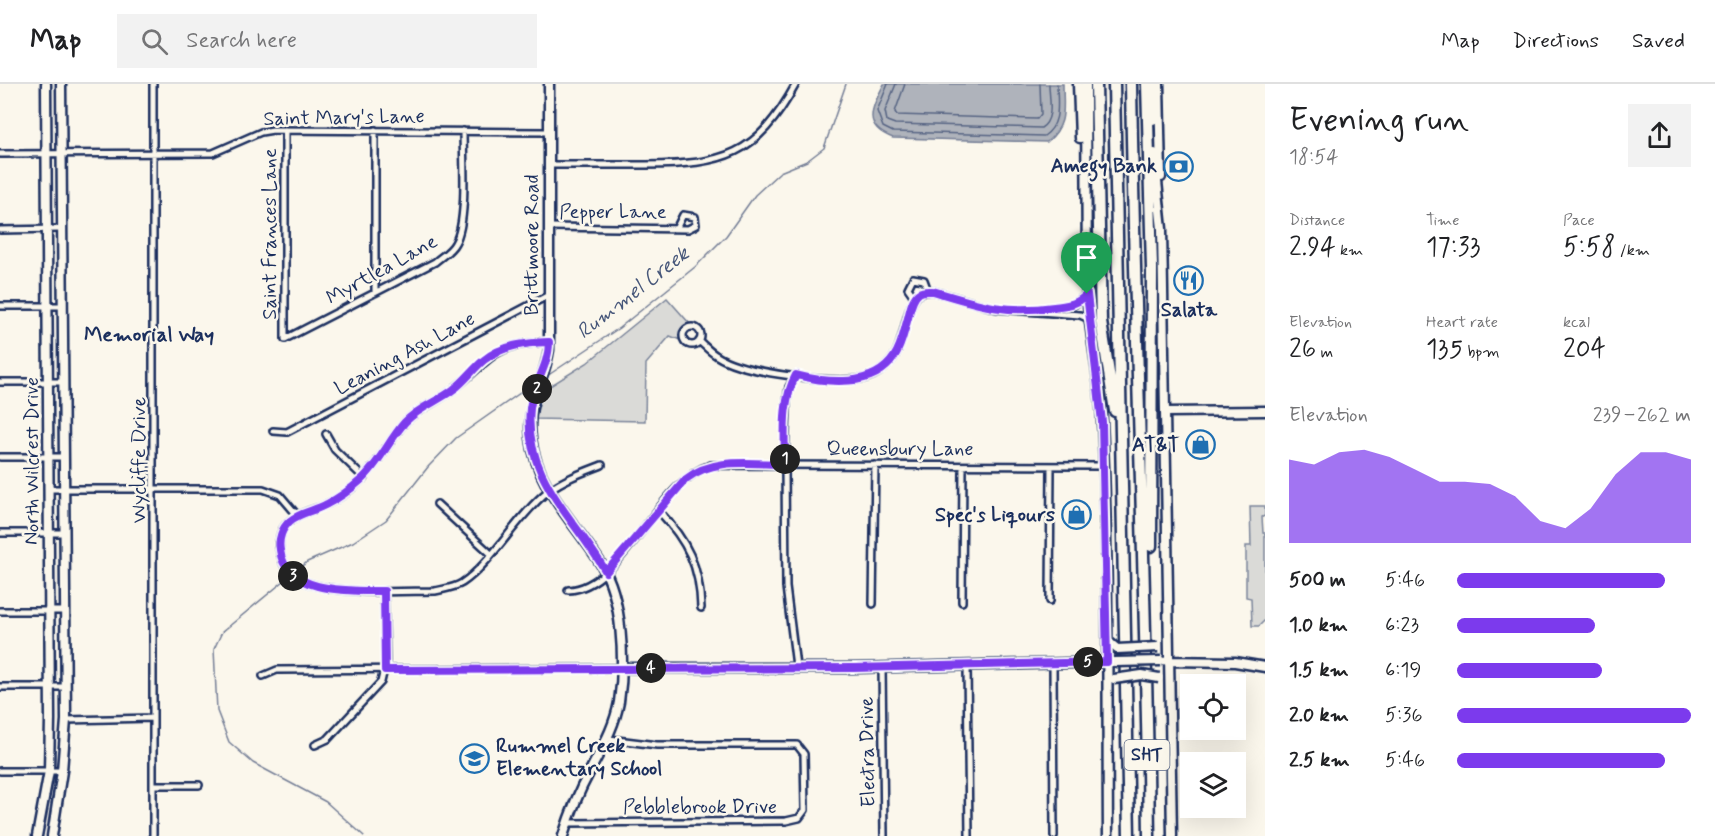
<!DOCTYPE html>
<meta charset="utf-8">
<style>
body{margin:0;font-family:Mynerve,sans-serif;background:#f2f2f2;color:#202124;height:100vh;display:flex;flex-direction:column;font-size:22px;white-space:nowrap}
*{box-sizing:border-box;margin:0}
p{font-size:20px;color:#757577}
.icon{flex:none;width:33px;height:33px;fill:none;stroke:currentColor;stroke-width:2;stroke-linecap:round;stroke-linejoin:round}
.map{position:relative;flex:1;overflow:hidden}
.side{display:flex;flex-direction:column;background:#fff;width:450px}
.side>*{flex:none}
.fabs{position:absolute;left:1180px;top:590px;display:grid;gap:12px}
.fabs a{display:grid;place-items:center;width:66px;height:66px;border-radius:0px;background:#fff;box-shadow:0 6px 24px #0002;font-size:30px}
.pin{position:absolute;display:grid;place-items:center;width:51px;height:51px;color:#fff;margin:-62px -26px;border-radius:50% 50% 50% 0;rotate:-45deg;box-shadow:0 0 6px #0007}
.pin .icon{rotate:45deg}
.km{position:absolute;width:30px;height:30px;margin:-15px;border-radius:50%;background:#222;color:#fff;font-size:16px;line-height:30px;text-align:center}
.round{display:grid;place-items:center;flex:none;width:63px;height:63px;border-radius:0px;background:#f2f2f2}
.summary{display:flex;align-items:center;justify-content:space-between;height:102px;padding:0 24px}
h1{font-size:33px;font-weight:600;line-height:45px}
.figures{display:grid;grid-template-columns:repeat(3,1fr);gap:9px;height:102px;padding:6px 24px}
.figures div{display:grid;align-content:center}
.figures b{font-size:26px;font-weight:600}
.figures small{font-size:16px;font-weight:400}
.figures p{font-size:16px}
.chart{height:168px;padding:12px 24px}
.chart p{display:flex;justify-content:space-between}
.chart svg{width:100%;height:108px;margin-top:6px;fill:#7c3aed;opacity:.7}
ul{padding:0 24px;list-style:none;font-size:20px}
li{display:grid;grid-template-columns:96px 72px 1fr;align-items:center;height:45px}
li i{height:15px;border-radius:8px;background:#7c3aed}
header{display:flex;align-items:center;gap:36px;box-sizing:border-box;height:84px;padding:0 30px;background:#fff;border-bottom:2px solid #e0e0e0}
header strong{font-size:28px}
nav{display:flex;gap:33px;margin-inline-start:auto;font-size:21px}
.search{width:420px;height:54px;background:#f2f2f2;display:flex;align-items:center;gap:15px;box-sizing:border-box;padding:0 21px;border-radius:0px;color:#757577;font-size:22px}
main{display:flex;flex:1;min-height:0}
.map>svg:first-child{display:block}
.green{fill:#dadad7;stroke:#7a849a;stroke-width:1.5}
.water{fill:#afb3bb;stroke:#747e96;stroke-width:1.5}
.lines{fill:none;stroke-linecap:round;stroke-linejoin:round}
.shore{stroke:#566483;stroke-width:1.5}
.stream{stroke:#747e96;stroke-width:1.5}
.street-casing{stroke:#1b2f5e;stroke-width:10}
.secondary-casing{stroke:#1b2f5e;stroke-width:13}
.highway-casing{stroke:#1b2f5e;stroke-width:15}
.street{stroke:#fbf7ec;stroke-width:5}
.secondary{stroke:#fbf7ec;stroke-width:8}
.highway{stroke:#fbf7ec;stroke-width:10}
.secondary-bridge-casing{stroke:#1b2f5e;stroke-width:13;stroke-linecap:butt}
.secondary-bridge{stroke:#fbf7ec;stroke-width:8}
.route-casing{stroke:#fff;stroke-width:12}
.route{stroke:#7c3aed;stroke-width:8}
.labels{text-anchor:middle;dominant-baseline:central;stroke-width:5;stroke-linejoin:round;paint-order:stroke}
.shield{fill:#fbf7ec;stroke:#5e6b89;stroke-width:1.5}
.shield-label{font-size:18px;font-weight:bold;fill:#1b2f5e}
.street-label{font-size:20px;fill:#1b2f5e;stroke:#fbf7ec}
.poi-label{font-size:20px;font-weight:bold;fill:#1b2f5e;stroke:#fbf7ec;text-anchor:end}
.water-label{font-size:21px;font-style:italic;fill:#47577a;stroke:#fbf7ec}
.neighbourhood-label{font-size:21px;font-weight:bold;fill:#1b2f5e;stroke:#fbf7ec}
</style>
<header>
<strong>Map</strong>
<div class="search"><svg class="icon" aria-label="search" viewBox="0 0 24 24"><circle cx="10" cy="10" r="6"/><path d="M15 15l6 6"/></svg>Search here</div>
<nav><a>Map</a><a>Directions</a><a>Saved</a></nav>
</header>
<main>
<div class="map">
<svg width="1265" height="752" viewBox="0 0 1265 752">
<rect width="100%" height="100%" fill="#fbf7ec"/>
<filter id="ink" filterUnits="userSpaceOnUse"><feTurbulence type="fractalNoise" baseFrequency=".0167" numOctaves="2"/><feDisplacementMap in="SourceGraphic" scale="12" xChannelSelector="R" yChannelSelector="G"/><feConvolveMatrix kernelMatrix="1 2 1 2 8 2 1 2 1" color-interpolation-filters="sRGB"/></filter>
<g filter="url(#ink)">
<!-- green -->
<path class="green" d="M667 214 690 240 682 246 680 256 670 252 646 280 645 337 534 335 542 307 587 279Z
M1250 422H1265V432L1262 433 1263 449H1265V536L1259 542H1252L1251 514 1246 513V462H1251Z"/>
<!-- water -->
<path class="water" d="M884 0H1063C1063 25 1068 40 1047 58L893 54C861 42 872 24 884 0Z"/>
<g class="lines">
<!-- shore -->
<path class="shore" d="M888 0 877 27 883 43 893 48 1044 52C1062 40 1057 19 1057 0
M896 0 885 27 887 37 895 40 1041 44C1055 35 1049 15 1049 0
M905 0 895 28 897 31 1037 35 1041 30 1040 0"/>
<!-- stream -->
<path class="stream" d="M547 292 619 244 695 183 726 152 755 111 780 88 807 77 824 64 846 0
M364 752 326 718 253 679 229 658 217 627 214 565 222 548 307 478 353 458 386 436 428 383 456 354 537 297"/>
<defs>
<path id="street" d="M153 0V752
M285 46V255L435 178C442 172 451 167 455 159 468 137 463 74 463 47
M375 46V209
M0 70 213 69 261 48 273 46 549 48
M549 81C581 81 613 81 646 81 724 80 756 73 796 0
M549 143 688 145 696 141 695 133 683 131 677 143
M0 146 61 145
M915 214 908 204 913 194 924 196 928 207
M0 222H62
M1038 226 1074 221 1087 210
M683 252a9 9 0 1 1 18 0a9 9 0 1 1-18 0Z
M699 257C705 262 710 268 717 272 743 289 829 299 860 295 872 294 884 286 891 277 906 260 904 218 922 208L933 207 997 225 1080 231 1089 235
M549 258C493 260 494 273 455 304 440 317 420 323 406 337 390 355 380 378 362 395 352 405 338 415 325 421 312 427 295 429 285 442 279 450 278 462 281 472 283 479 286 487 292 491 321 513 399 507 435 507 444 505 454 504 462 499 492 479 517 432 548 407 564 395 584 388 602 381
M796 291 789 303 787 317 785 380 786 503 796 582
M0 298H62
M273 347 287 348 549 211
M326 350 335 366 364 394
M0 373H62
M49 405H263L280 411 297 431
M437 420 490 469
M659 427C687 457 700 482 701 524
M0 449H64
M568 506C623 505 658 396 711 381L1104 382
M1050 517 1051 382
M962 518 963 382
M873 520 875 381
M0 527H64
M1053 579 1054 752
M967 582 969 752
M882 583 884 752
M263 592 277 586 620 584
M0 603H64
M66 636 153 634
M315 661 328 655 381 598 386 577 384 507
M0 687H62
M154 701H199
M567 739 786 737 799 734 805 726 804 670 797 661H657L609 655"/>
<path id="secondary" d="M549 0V266C544 300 526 317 531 354 537 405 575 438 601 480 623 514 625 579 619 618 614 645 601 665 589 689 578 709 570 730 563 752
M1078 0 1080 54
M1086 0 1087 210C1090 252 1100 294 1102 336 1109 475 1107 614 1108 752
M1152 0 1153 36
M1159 0 1161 93
M1154 69 1162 145 1172 752
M1166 328 1265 327
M1167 577 1235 578 1265 583
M620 584H853L1112 578
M37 752 49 687 50 635 46 0
M52 752 62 687 66 636 61 0"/>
<path id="highway" d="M1096 0 1101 238 1115 327
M1114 0 1129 752
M1131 0C1135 251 1146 501 1149 752
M1147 0 1152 184 1151 462"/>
</defs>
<!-- street casing -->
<use href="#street" class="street-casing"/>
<!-- secondary casing -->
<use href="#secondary" class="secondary-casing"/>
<!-- highway casing -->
<use href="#highway" class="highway-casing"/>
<!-- street -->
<use href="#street" class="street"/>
<!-- secondary -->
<use href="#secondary" class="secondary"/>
<!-- highway -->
<use href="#highway" class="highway"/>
<defs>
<path id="secondary-bridge" d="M1110 559 1117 565 1158 563
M1115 578 1161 577
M1114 595 1142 591 1159 594"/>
</defs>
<!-- secondary-bridge casing -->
<use href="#secondary-bridge" class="secondary-bridge-casing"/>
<!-- secondary-bridge -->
<use href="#secondary-bridge" class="secondary-bridge"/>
</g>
</g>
<g class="lines" filter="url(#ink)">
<defs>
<path id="route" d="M933 207C980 221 1004 230 1054 223 1068 221 1077 221 1087 210L1102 338 1107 578 854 584 385 586 384 507C351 507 285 510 280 466 278 455 282 444 290 437 300 428 315 427 327 420 339 414 351 405 361 396 379 380 389 356 405 338 419 323 439 317 454 305 465 297 473 285 484 276 503 261 525 259 549 258 549 282 533 301 530 324 523 393 575 434 606 488L686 395C713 373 751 380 785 380 785 350 781 318 796 291 827 299 874 304 894 273 902 261 904 247 908 234 910 226 912 214 919 209 923 206 929 207 933 207Z"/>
</defs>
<!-- route casing -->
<use href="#route" class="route-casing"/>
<!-- route -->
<use href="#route" class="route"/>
</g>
<!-- icons -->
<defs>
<symbol id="bank-ring" viewBox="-11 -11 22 22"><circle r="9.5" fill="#fbf7ec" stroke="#1f6fb2" stroke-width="1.5"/><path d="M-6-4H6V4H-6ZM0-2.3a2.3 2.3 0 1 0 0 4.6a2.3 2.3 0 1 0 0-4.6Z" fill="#1f6fb2"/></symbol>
<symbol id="restaurant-ring" viewBox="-11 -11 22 22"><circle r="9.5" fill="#fbf7ec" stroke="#1f6fb2" stroke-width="1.5"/><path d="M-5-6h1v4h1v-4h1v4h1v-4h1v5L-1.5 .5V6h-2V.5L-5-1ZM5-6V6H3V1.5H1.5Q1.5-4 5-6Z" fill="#1f6fb2"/></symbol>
<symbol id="shop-ring" viewBox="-11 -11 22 22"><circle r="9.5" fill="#fbf7ec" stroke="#1f6fb2" stroke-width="1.5"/><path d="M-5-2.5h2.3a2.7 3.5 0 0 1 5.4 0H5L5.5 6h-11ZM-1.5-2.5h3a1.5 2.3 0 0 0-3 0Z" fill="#1f6fb2"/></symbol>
<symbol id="school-ring" viewBox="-11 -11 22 22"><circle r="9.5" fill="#fbf7ec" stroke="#1f6fb2" stroke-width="1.5"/><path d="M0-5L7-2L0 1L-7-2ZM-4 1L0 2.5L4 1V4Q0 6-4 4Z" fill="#1f6fb2"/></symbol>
</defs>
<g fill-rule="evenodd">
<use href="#bank-ring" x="1162" y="66" width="33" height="33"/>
<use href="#restaurant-ring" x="1172" y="180" width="33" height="33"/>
<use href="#shop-ring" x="1184" y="344" width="33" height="33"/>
<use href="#shop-ring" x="1060" y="414" width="33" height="33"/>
<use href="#school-ring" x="458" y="658" width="33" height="33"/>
</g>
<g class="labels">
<!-- shield labels -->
<rect class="shield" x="1124.5" y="656" width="45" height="30" rx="4.5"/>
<g class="shield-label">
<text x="1147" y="671">SHT</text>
</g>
<!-- street labels -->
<g class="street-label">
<text transform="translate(344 34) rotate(-1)">Saint Mary's Lane</text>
<text x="613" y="128">Pepper Lane</text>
<text transform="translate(270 150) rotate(-90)">Saint Frances Lane</text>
<text transform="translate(532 161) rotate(-90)">Brittmoore Road</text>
<text transform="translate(382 186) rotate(-29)">Myrtlea Lane</text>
<text transform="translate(405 270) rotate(-28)">Leaning Ash Lane</text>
<text x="900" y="365">Queensbury Lane</text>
<text transform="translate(139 376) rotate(-90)">Wycliffe Drive</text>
<text transform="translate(32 377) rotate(-90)">North Wilcrest Drive</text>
<text transform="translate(868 668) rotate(-91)">Electra Drive</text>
<text x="700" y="723">Pebblebrook Drive</text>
</g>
<!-- poi labels -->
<g class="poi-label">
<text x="1157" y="82">Amegy Bank</text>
<text x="1189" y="226" text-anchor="middle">Salata</text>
<text x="1179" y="361">AT&amp;T</text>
<text x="1055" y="431">Spec's Liqours</text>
<text x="496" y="662" text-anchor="start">Rummel Creek<tspan x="496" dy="23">Elementary School</tspan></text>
</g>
<!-- water labels -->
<g class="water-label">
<text transform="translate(633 209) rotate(-38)">Rummel Creek</text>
</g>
<!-- neighbourhood labels -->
<g class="neighbourhood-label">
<text x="149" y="251">Memorial Way</text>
</g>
</g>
</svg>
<div class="fabs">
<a><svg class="icon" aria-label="locate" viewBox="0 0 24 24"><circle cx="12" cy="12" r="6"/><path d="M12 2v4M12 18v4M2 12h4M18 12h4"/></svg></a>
<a><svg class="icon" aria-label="layers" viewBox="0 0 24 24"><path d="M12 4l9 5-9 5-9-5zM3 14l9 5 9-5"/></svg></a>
</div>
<div class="pin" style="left:1087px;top:210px;background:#1e9e55"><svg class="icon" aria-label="arrive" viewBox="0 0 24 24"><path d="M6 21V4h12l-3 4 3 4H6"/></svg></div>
<b class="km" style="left:785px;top:375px">1</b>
<b class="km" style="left:537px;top:305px">2</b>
<b class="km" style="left:293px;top:492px">3</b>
<b class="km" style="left:651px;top:584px">4</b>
<b class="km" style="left:1088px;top:578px">5</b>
</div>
<section class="side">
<div class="summary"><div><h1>Evening run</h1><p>18:54</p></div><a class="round"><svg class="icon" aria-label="share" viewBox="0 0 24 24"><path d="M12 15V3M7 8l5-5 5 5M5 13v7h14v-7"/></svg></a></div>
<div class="figures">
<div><p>Distance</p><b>2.94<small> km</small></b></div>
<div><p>Time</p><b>17:33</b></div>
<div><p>Pace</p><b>5:58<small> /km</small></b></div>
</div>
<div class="figures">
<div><p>Elevation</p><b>26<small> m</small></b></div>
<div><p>Heart rate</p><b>135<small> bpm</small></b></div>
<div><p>kcal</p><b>204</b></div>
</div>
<div class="chart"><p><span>Elevation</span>239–262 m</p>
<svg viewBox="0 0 160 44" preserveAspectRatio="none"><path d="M0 44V10L10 12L20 7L30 6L40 9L50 14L60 19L70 19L80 20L90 25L100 35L110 38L120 30L130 16L140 7L150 7L160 10V44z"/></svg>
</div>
<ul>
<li><b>500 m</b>5:46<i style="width:89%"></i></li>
<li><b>1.0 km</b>6:23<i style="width:59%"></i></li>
<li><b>1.5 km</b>6:19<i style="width:62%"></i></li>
<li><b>2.0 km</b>5:36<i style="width:100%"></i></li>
<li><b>2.5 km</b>5:46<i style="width:89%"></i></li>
</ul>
</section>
</main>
